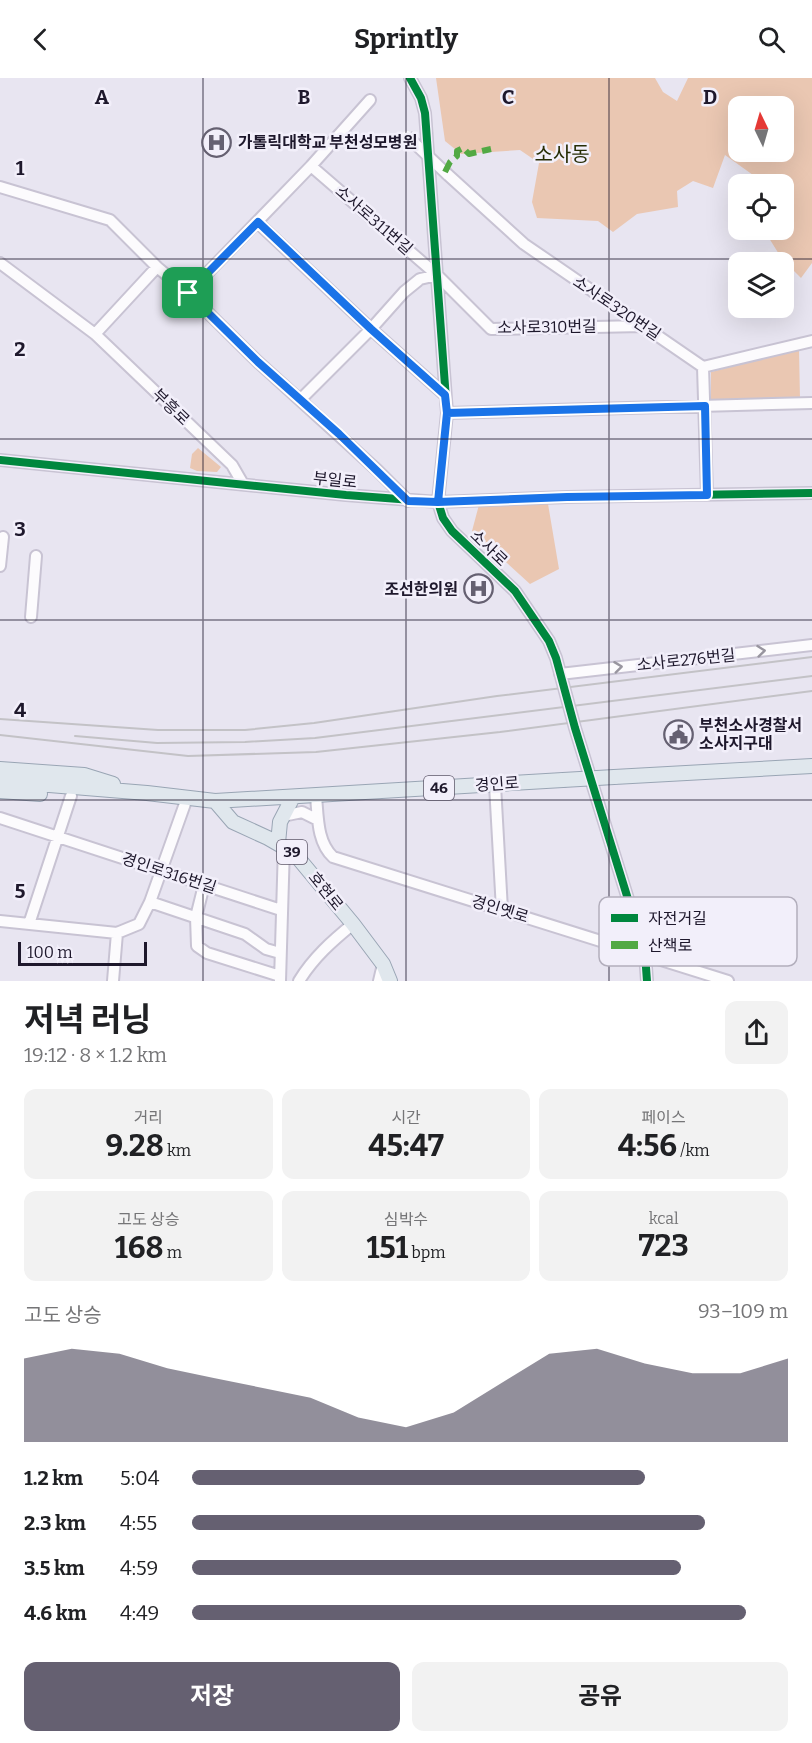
<!DOCTYPE html>
<html lang="ko">
<meta charset="utf-8">
<style>
body{margin:0;font-family:Bitter,"Noto Sans KR",serif;background:#f2f2f2;color:#202124;height:100vh;display:flex;flex-direction:column;font-size:22px;white-space:nowrap}
*{box-sizing:border-box;margin:0}
p{font-size:20px;color:#757577}
.icon{flex:none;width:33px;height:33px;fill:none;stroke:currentColor;stroke-width:2;stroke-linecap:round;stroke-linejoin:round}
.map{position:relative;height:903px;overflow:hidden}
.panel{display:flex;flex-direction:column;background:#fff;flex:1}
.panel>*{flex:none}
.needle{width:39px;rotate:355deg}
.fabs{position:absolute;left:728px;top:18px;display:grid;gap:12px}
.fabs a{display:grid;place-items:center;width:66px;height:66px;border-radius:12px;background:#fff;box-shadow:0 6px 24px #0002;font-size:30px}
.scale{position:absolute;left:18px;bottom:15px;width:129px;box-sizing:border-box;padding-left:6px;border:3px solid #1e182c;border-top:0;font-size:16px;line-height:21px;white-space:nowrap;color:#1e182c;-webkit-text-stroke:4px #f2effa;paint-order:stroke}
.pin{position:absolute;display:grid;place-items:center;width:51px;height:51px;color:#fff;margin:-26px;border-radius:12px;box-shadow:0 3px 9px #0006}
.round{display:grid;place-items:center;flex:none;width:63px;height:63px;border-radius:12px;background:#f2f2f2}
.headline{display:flex;align-items:center;justify-content:space-between;height:102px;padding:0 24px}
h1{font-size:33px;font-weight:700;line-height:45px}
.figures{display:grid;grid-template-columns:repeat(3,1fr);gap:9px;height:102px;padding:6px 24px}
.figures div{display:grid;align-content:center;border-radius:12px;background:#f2f2f2;text-align:center}
.figures b{font-size:30px;font-weight:700}
.figures small{font-size:16px;font-weight:400}
.figures p{font-size:16px}
.chart{height:168px;padding:12px 24px}
.chart p{display:flex;justify-content:space-between}
.chart svg{width:100%;height:108px;margin-top:6px;fill:#656071;opacity:.7}
.button{display:flex;gap:12px;margin-top:auto;padding:12px 24px}
.button a{flex:1;height:69px;border-radius:12px;background:#656071;color:#fff;font-size:24px;font-weight:700;line-height:69px;text-align:center}
.button a+a{background:#f2f2f2;color:#202124}
ul{padding:0 24px;list-style:none;font-size:20px}
li{display:grid;grid-template-columns:96px 72px 1fr;align-items:center;height:45px}
li i{height:15px;border-radius:8px;background:#656071}
header{display:flex;justify-content:space-between;align-items:center;height:78px;padding:0 24px;background:#fff;font-size:27px;font-weight:700}
.map>svg:first-child{display:block}
.green{fill:#eac7b2;fill-rule:evenodd}
.lines{fill:none;stroke-linecap:round;stroke-linejoin:round}
.minor-casing{stroke:#c8c3d3;stroke-width:14}
.major-casing{stroke:#99a5b4;stroke-width:16}
.minor{stroke:#fcfbfd;stroke-width:10}
.major{stroke:#e0e7ed;stroke-width:14}
.rail{stroke:#c3c2c6;stroke-width:2}
.minor-bridge-casing{stroke:#c8c3d3;stroke-width:14;stroke-linecap:butt}
.major-bridge-casing{stroke:#99a5b4;stroke-width:16;stroke-linecap:butt}
.minor-bridge{stroke:#fcfbfd;stroke-width:10}
.major-bridge{stroke:#e0e7ed;stroke-width:14}
.quiet{stroke:#52a944;stroke-width:6;stroke-dasharray:12 6;stroke-linecap:butt}
.cycleway-casing{stroke:#f2effa;stroke-width:11}
.cycleway{stroke:#00873e;stroke-width:8}
.oneway{stroke:#98959f}
.route-casing{stroke:#fff;stroke-width:12}
.route{stroke:#1a73e8;stroke-width:8}
.grid{fill:none;stroke:#1e182c;stroke-width:1.5;stroke-opacity:0.55}
.labels{text-anchor:middle;dominant-baseline:central;stroke-width:5;stroke-linejoin:round;paint-order:stroke}
.shield{fill:#f2effa;stroke:#5e586a;stroke-width:1.5}
.shield-label{font-size:15px;font-weight:bold;fill:#1e182c}
.poi-label{font-size:16px;font-weight:bold;fill:#1e182c;stroke:#f2effa;text-anchor:start}
.street-label{font-size:16px;fill:#1e182c;stroke:#f2effa}
.quarter-label{font-size:20px;fill:#272d05;stroke:#f2effa}
.key{fill:#f2effa;stroke:#b2aebc;stroke-width:1.5}
.key-label{font-size:16px;fill:#1e182c}
.grid-label{font-size:20px;text-anchor:middle;font-weight:bold;fill:#1e182c;stroke:#f2effa;stroke-width:5;stroke-linejoin:round;paint-order:stroke}
</style>
<header><svg class="icon" aria-label="back" viewBox="0 0 24 24"><path d="M15 5l-7 7 7 7"/></svg>Sprintly<svg class="icon" aria-label="search" viewBox="0 0 24 24"><circle cx="10" cy="10" r="6"/><path d="M15 15l6 6"/></svg></header>
<div class="map">
<svg width="812" height="903" viewBox="0 0 812 903">
<rect width="100%" height="100%" fill="#e8e5f1"/>
<!-- green -->
<path class="green" d="M436 0H655L663 14 677 23 688 0H812V185L801 200 782 181 764 152H783V106H753V97L725 77 713 110 693 103 677 113 678 129 637 136 613 154 598 143 537 140 532 124 539 85 520 72 461 76 445 63ZM783 28V74H738V28Z
M799 271 800 321H711V294Z
M198 370 221 389 217 394 197 393 190 390 192 376Z
M547 420 559 491 530 506 472 453 480 423Z"/>
<g class="lines">
<defs>
<path id="minor" d="M410 0 421 20 425 35 447 335 438 424 443 440 452 453 515 513 549 563 556 580 575 650 645 876 647 903
M311 88 437 197 491 251 643 248
M447 96 524 166 703 289 812 263
M0 109 110 142 157 189 188 215 258 284 377 392 408 423
M257 144 371 251 445 317
M0 185 95 256 232 387 243 406
M188 215 311 88 370 22
M95 256 157 189
M703 289 707 417
M301 321 371 251 404 214 420 201 437 197
M447 335 812 325
M0 382 346 417 438 424 567 419 812 415
M0 488 3 459
M31 539 36 478
M560 596 812 567
M495 707 502 832
M316 718C318 739 317 764 333 779L728 903
M283 738 302 734 318 742
M0 740 281 832
M204 807 196 839 197 868 207 875 280 898
M150 824 245 856 266 871 280 875
M0 843 117 855
M29 846 71 718
M113 903 117 855 139 846 150 824 187 720
M280 903 284 768
M299 903C313 880 332 863 353 846
M379 903 383 886"/>
<path id="major" d="M0 691 84 697 113 706
M614 699 812 688
M0 703 147 715 215 723 563 702
M0 713 40 716
M215 723 233 744 268 760 294 775 353 846 383 886 390 903
M278 765 280 744 293 719"/>
</defs>
<!-- minor casing -->
<use href="#minor" class="minor-casing"/>
<!-- major casing -->
<use href="#major" class="major-casing"/>
<!-- minor -->
<use href="#minor" class="minor"/>
<!-- major -->
<use href="#major" class="major"/>
<!-- rail -->
<path class="rail" d="M0 641 158 652H245L314 645 497 618 812 579
M0 657 188 678 316 674 500 654 812 613
M75 658 157 665 245 664 315 660 812 598"/>
<defs>
<path id="minor-bridge" d="M407 58 447 96"/>
<path id="major-bridge" d="M563 702 614 699"/>
</defs>
<!-- minor-bridge casing -->
<use href="#minor-bridge" class="minor-bridge-casing"/>
<!-- major-bridge casing -->
<use href="#major-bridge" class="major-bridge-casing"/>
<!-- minor-bridge -->
<use href="#minor-bridge" class="minor-bridge"/>
<!-- major-bridge -->
<use href="#major-bridge" class="major-bridge"/>
<!-- quiet -->
<path class="quiet" d="M445 94 450 84 457 78V73L463 70 469 76 491 71"/>
<defs>
<path id="cycleway" d="M410 0 421 20 425 35 447 335 438 424 443 440 452 453 515 513 549 563 556 580 575 650 645 876 647 903
M0 382 346 417 438 424 567 419 812 415"/>
</defs>
<!-- cycleway casing -->
<use href="#cycleway" class="cycleway-casing"/>
<!-- cycleway -->
<use href="#cycleway" class="cycleway"/>
</g>
<!-- one-way arrows -->
<defs><path id="oneway-chevron" d="M-2-3.5L2.5 0L-2 3.5" fill="none" stroke-width="1.6" stroke-linecap="round" stroke-linejoin="round" transform="scale(1.5)"/></defs>
<g class="oneway">
<use href="#oneway-chevron" transform="translate(761 573) rotate(-6)"/>
<use href="#oneway-chevron" transform="translate(618 589) rotate(-7)"/>
</g>
<g class="lines">
<defs>
<path id="route" d="M188 215 258 284 339 356 408 423 438 424 447 335 705 328 707 417 567 419 438 424 447 335 445 317 371 251 258 144 188 215"/>
</defs>
<!-- route casing -->
<use href="#route" class="route-casing"/>
<!-- route -->
<use href="#route" class="route"/>
</g>
<!-- grid -->
<path class="grid" d="M203 0V903M406 0V903M609 0V903M0 181H812M0 361H812M0 542H812M0 722H812"/>
<!-- icons -->
<defs>
<symbol id="hospital-ring" viewBox="-11 -11 22 22"><circle r="9.5" fill="#f2effa" stroke="#656071" stroke-width="1.5"/><path d="M-5-5h3v3.5h4V-5h3V5h-3V1.5h-4V5h-3Z" fill="#656071"/></symbol>
<symbol id="civic-ring" viewBox="-11 -11 22 22"><circle r="9.5" fill="#f2effa" stroke="#656071" stroke-width="1.5"/><path d="M-.6-6.5H3V-4.5H.6V-3L4-1V1h2V6H-6V1h2V-1L-.6-3ZM-1.2 2.5V6h2.4V2.5Z" fill="#656071"/></symbol>
</defs>
<g fill-rule="evenodd">
<use href="#hospital-ring" x="200" y="48" width="33" height="33"/>
<use href="#hospital-ring" x="462" y="494" width="33" height="33"/>
<use href="#civic-ring" x="662" y="640" width="33" height="33"/>
</g>
<g class="labels">
<!-- shield labels -->
<g class="shield">
<rect x="424" y="698" width="30" height="24" rx="4.5"/>
<rect x="277" y="762" width="30" height="24" rx="4.5"/>
</g>
<g class="shield-label">
<text x="439" y="710">46</text>
<text x="292" y="774">39</text>
</g>
<!-- poi labels -->
<g class="poi-label">
<text x="238" y="64">가톨릭대학교 부천성모병원</text>
<text x="458" y="511" text-anchor="end">조선한의원</text>
<text x="699" y="647">부천소사경찰서<tspan x="699" dy="18">소사지구대</tspan></text>
</g>
<!-- street labels -->
<g class="street-label">
<text transform="translate(374 142) rotate(41)">소사로311번길</text>
<text transform="translate(617 230) rotate(34)">소사로320번길</text>
<text transform="translate(547 249) rotate(-1)">소사로310번길</text>
<text transform="translate(171 329) rotate(44)">부흥로</text>
<text transform="translate(335 402) rotate(6)">부일로</text>
<text transform="translate(489 470) rotate(44)">소사로</text>
<text transform="translate(686 582) rotate(-6)">소사로276번길</text>
<text transform="translate(497 706) rotate(-4)">경인로</text>
<text transform="translate(169 795) rotate(18)">경인로316번길</text>
<text transform="translate(326 813) rotate(51)">호현로</text>
<text transform="translate(500 831) rotate(17)">경인옛로</text>
</g>
<!-- quarter labels -->
<g class="quarter-label">
<text x="562" y="76">소사동</text>
</g>
</g>
<!-- legend -->
<rect x="599" y="819" width="198" height="69" rx="9" class="key"/>
<rect x="611" y="836" width="27" height="8" fill="#00873e"/>
<rect x="611" y="863" width="27" height="8" fill="#52a944"/>
<g class="key-label">
<text x="648" y="846">자전거길</text>
<text x="648" y="873">산책로</text>
</g>
<g class="grid-label">
<text x="102" y="26">A</text>
<text x="304" y="26">B</text>
<text x="508" y="26">C</text>
<text x="710" y="26">D</text>
<text x="20" y="97">1</text>
<text x="20" y="278">2</text>
<text x="20" y="458">3</text>
<text x="20" y="639">4</text>
<text x="20" y="820">5</text>
</g>
</svg>
<div class="fabs">
<a><svg class="needle" viewBox="-14 -14 28 28"><path d="M0-13l5 13h-10z" fill="#e53935"/><path d="M0 13l5-13h-10z" fill="#757577"/></svg></a>
<a><svg class="icon" aria-label="locate" viewBox="0 0 24 24"><circle cx="12" cy="12" r="6"/><path d="M12 2v4M12 18v4M2 12h4M18 12h4"/></svg></a>
<a><svg class="icon" aria-label="layers" viewBox="0 0 24 24"><path d="M12 4l9 5-9 5-9-5zM3 14l9 5 9-5"/></svg></a>
</div>
<div class="scale">100 m</div>
<div class="pin" style="left:188px;top:215px;background:#1e9e55"><svg class="icon" aria-label="arrive" viewBox="0 0 24 24"><path d="M6 21V4h12l-3 4 3 4H6"/></svg></div>
</div>
<section class="panel">
<div class="headline"><div><h1>저녁 러닝</h1><p>19:12 · 8 × 1.2 km</p></div><a class="round"><svg class="icon" aria-label="share" viewBox="0 0 24 24"><path d="M12 15V3M7 8l5-5 5 5M5 13v7h14v-7"/></svg></a></div>
<div class="figures">
<div><p>거리</p><b>9.28<small> km</small></b></div>
<div><p>시간</p><b>45:47</b></div>
<div><p>페이스</p><b>4:56<small> /km</small></b></div>
</div>
<div class="figures">
<div><p>고도 상승</p><b>168<small> m</small></b></div>
<div><p>심박수</p><b>151<small> bpm</small></b></div>
<div><p>kcal</p><b>723</b></div>
</div>
<div class="chart"><p><span>고도 상승</span>93–109 m</p>
<svg viewBox="0 0 160 44" preserveAspectRatio="none"><path d="M0 44V10L10 6L20 8L30 14L40 18L50 22L60 26L70 34L80 38L90 32L100 20L110 8L120 6L130 12L140 16L150 16L160 10V44z"/></svg>
</div>
<ul>
<li><b>1.2 km</b>5:04<i style="width:76%"></i></li>
<li><b>2.3 km</b>4:55<i style="width:86%"></i></li>
<li><b>3.5 km</b>4:59<i style="width:82%"></i></li>
<li><b>4.6 km</b>4:49<i style="width:93%"></i></li>
</ul>
<div class="button"><a>저장</a><a>공유</a></div>
</section>
